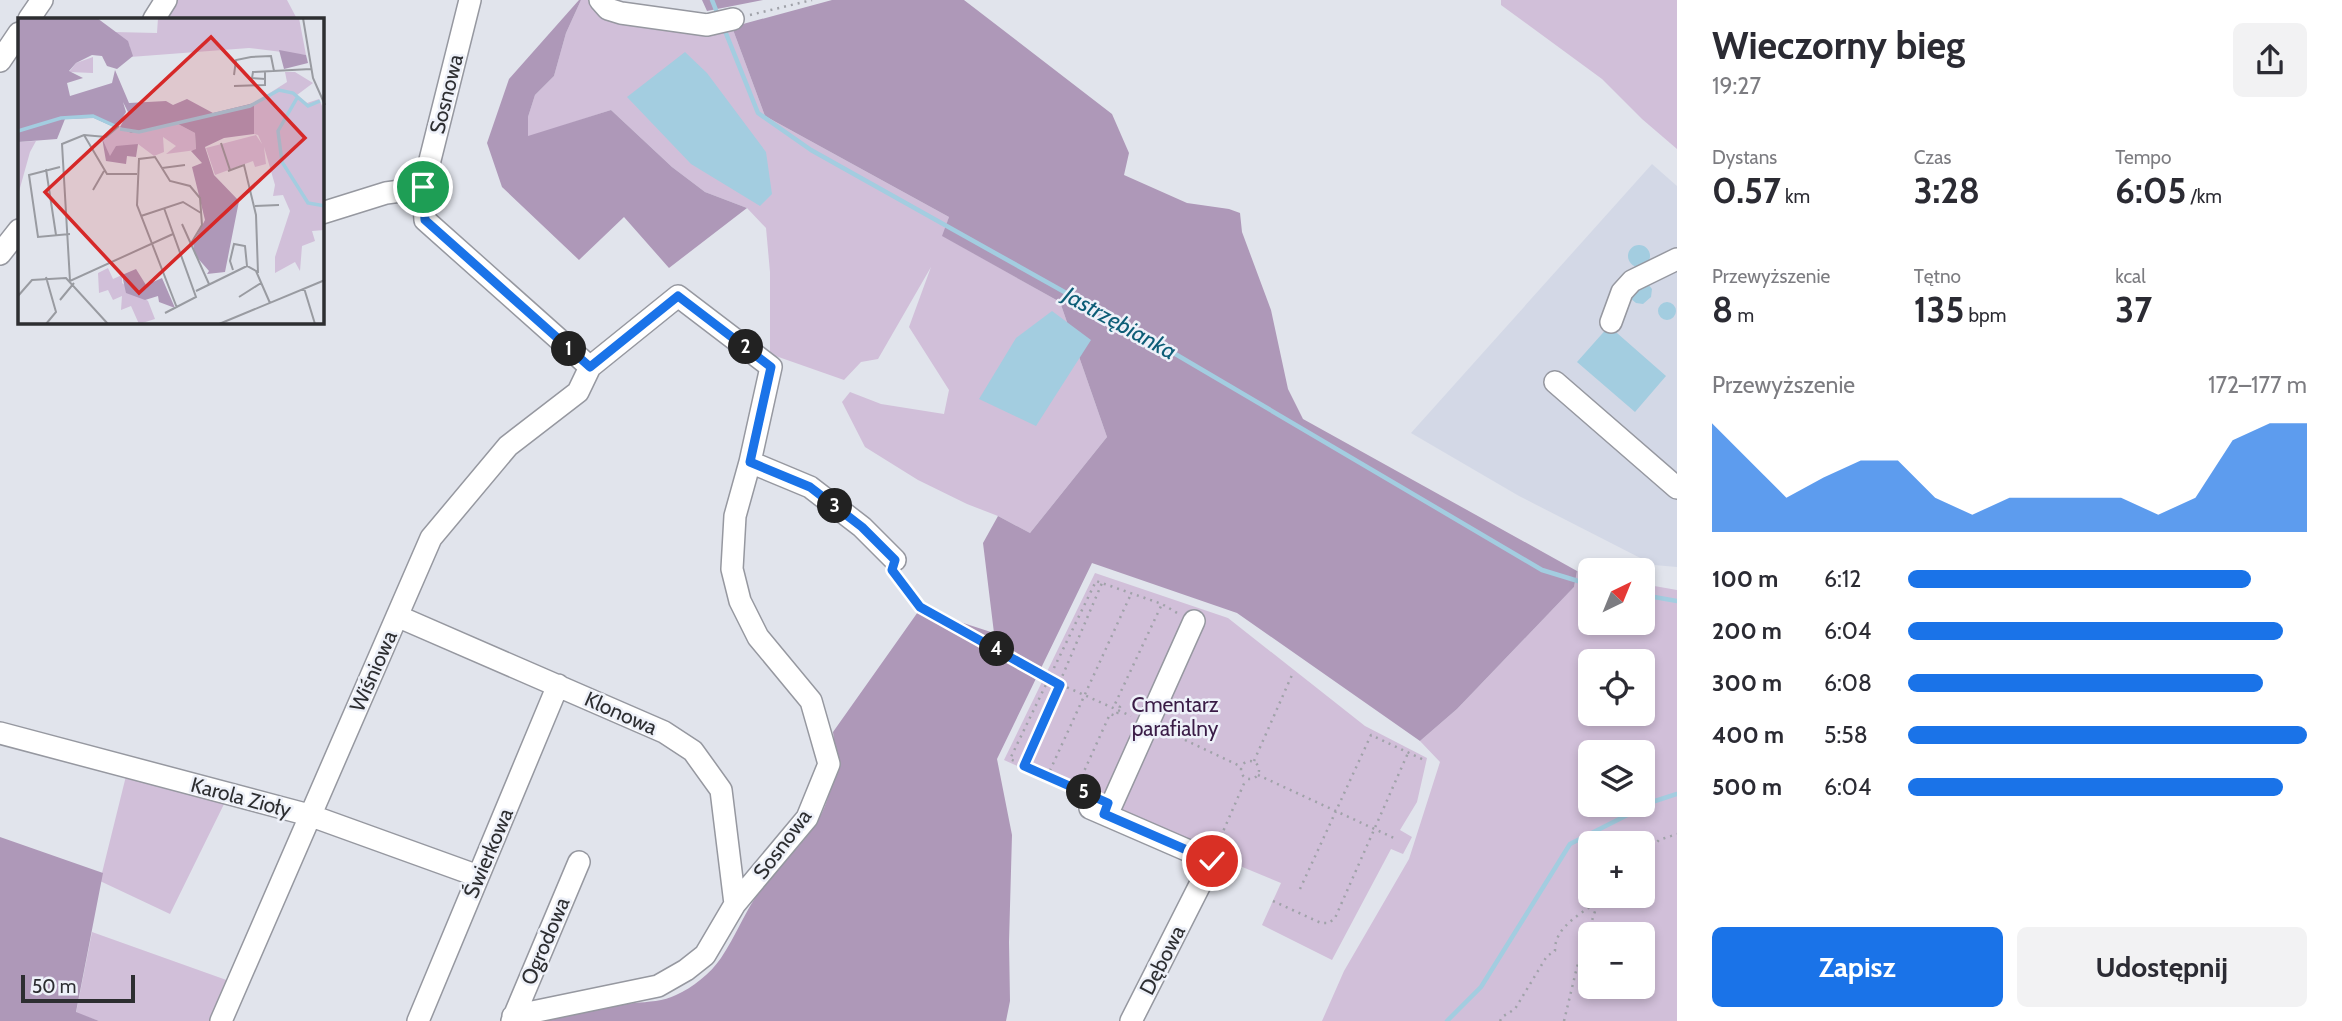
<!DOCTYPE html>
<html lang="pl">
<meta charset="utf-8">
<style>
body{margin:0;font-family:Cabin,sans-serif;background:#f2f2f3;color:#2b2b33;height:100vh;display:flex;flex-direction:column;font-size:26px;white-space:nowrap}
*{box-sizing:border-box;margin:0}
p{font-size:23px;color:#7c7c81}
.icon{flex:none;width:38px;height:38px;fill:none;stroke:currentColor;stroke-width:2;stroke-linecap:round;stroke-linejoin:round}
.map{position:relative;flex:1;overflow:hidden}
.details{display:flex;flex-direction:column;background:#fff;width:665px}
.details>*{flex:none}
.needle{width:46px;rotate:43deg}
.fabs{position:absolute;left:1578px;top:558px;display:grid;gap:14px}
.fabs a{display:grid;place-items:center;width:77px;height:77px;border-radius:10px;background:#fff;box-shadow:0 4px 10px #0003;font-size:35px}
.scale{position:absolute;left:21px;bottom:18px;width:114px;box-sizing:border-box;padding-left:7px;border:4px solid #2d2e31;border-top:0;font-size:19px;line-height:24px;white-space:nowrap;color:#2d2e31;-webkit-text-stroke:5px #eef1f9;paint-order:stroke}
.pin{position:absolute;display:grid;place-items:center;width:60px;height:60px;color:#fff;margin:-30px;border:4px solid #fff;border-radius:50%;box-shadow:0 2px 7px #0007}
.km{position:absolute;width:35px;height:35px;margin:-18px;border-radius:50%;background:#222;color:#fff;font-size:19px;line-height:35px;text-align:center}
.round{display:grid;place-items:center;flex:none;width:74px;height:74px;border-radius:10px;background:#f2f2f3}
.headline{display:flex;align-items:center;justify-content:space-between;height:119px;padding:0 35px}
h1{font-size:38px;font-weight:700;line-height:52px}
.stats{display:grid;grid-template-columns:repeat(3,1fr);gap:10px;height:119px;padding:7px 35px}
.stats div{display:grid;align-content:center}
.stats b{font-size:35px;font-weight:700}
.stats small{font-size:19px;font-weight:400}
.stats p{font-size:19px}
.chart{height:196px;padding:14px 35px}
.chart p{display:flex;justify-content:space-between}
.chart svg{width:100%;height:126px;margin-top:7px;fill:#1a73e8;opacity:.7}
.action{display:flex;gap:14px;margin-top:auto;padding:14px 35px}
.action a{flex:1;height:80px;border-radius:10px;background:#1a73e8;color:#fff;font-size:28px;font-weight:700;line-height:80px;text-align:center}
.action a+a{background:#f2f2f3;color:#2b2b33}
ul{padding:0 35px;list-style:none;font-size:23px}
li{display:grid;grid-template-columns:112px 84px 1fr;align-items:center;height:52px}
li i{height:18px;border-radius:9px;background:#1a73e8}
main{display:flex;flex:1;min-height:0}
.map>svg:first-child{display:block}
.built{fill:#d3d8e6}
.green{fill:#d1bfd9;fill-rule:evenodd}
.forest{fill:#ae98b8}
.water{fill:#a3cde0}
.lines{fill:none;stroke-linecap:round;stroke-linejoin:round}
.stream{stroke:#a3cde0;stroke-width:4.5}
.minor-casing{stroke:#9698a0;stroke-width:24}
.path{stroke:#a0a2a9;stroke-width:2.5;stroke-dasharray:2 5;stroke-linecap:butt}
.minor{stroke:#fff;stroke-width:21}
.route-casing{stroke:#fff;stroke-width:14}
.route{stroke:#1a73e8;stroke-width:9}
.labels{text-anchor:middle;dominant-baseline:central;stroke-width:5;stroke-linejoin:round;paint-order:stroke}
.street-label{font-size:21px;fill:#2d2e31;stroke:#eef1f9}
.park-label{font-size:21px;fill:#3a1c46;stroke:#eef1f9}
.water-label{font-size:23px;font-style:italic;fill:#0d5d77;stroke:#eef1f9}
.inset-river{fill:none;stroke:#a3cde0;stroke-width:3.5}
.inset-road{fill:none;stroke:#999ba1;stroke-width:2}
.view{fill:#d62828;fill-opacity:0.15;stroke:#d62828;stroke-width:3.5}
.inset-edge{fill:none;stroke:#2d2e31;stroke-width:3.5}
</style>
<main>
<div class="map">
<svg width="1677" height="1021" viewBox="0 0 1677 1021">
<rect width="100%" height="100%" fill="#e1e4ec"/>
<!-- built -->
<path class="built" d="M1652 164 1677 186V567L1654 565 1519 496 1411 433Z"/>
<!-- green -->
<path class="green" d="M175 0H287L297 19H164Z
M581 0H589L606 16 627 24 712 36 732 27 765 116 949 217 943 236 1060 302 1107 437 1030 533 998 516 967 504 918 480 865 447 842 402 850 392 881 404 944 414 949 390 909 327 931 267 878 359 861 362 844 380 770 354V272L766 228 747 208 705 192 672 167 611 110 528 137V117L535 95 554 76 566 33Z
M1501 0H1677V149L1642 119 1602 79 1501 5Z
M1577 571 1591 574V623H1643V584L1677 590V1021H1322L1344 971 1409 859 1440 762 1420 741 1457 709 1574 587ZM1591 662H1643V714H1591ZM1591 752H1643V805H1591ZM1591 844H1643V896H1591ZM1591 934H1643V987H1591Z
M1095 573 1228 618 1365 726 1427 758 1417 802 1400 830 1412 837 1403 854 1391 849 1332 960 1262 925 1281 883 1223 859V853L1207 846 1200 848 1004 760Z
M126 776 226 800 170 914 100 881Z
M92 932 232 982 215 1021H99L76 1013Z"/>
<!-- forest -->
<path class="forest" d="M579 0H581L566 33 554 76 535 95 528 117V136L611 110 672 167 705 192 747 208 669 268 624 217 579 260 502 187 487 143 509 79Z
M702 0H763L707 11Z
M832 0H964L1112 114 1129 153 1124 175 1187 203 1229 209 1240 213 1242 232 1271 310 1288 389 1303 419 1577 571 1574 587 1457 709 1420 741 1237 613 1092 563 997 759 1012 835 1009 942 1010 1001 1006 1021H546C574 1008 604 1007 634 1003 648 1002 664 1001 676 995 692 988 711 973 721 958 736 936 745 911 761 889 783 859 815 837 827 800 835 777 836 756 833 732L920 609 994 633 983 543 998 516 1030 533 1107 437 1060 302 942 236 949 217 765 116 732 27Z
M0 837 103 873 76 1012 99 1021H0Z"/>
<!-- water -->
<path class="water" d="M685 52 707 73 766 152 772 194 760 206 691 164 627 97Z
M1628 256a11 11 0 1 1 22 0a11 11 0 1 1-22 0Z
M1647 283 1652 289 1651 297 1643 304 1636 303 1630 298 1631 287Z
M1658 311a9 9 0 1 1 18 0a9 9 0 1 1-18 0Z
M1052 311 1091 340 1036 426 979 399 1016 338Z
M1609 326 1666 376 1635 412 1577 362Z"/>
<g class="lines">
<!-- stream -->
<path class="stream" d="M712 0 718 15
M723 26 758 113 811 150 1177 355 1542 570 1591 585
M1643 595 1677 601
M1447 1021 1481 987 1570 844 1655 801 1677 794"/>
<defs>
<path id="minor" d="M470 0 423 188 425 220 590 367
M600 0 608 9 621 13 707 25 733 19
M29 19 42 0
M154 19 166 0
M0 61 19 33
M322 213 386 193 423 188
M0 254 19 230
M1611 322 1622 292 1632 281 1677 259
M1555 382 1677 488
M397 616 664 732 693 751 721 790 735 904
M0 733 309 815 478 876
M1090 808 1212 861 1131 1021
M1107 815 1194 621
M513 1016 658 986 686 970 705 955 735 904 807 818 829 764 811 701 758 637 740 601 732 569 735 516 750 462 810 487 862 527 895 560
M221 1021 431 538 508 446 578 392 590 367 678 296 771 367 750 462
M418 1021 558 685
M512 1021 579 862"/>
</defs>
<!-- minor casing -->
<use href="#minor" class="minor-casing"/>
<!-- path -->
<path class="path" d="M750 15 812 0
M898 579 921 607 1044 677 1131 716
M1166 731 1242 767
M1254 761 1292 675
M1241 770a9 9 0 1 1 18 0a9 9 0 1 1-18 0Z
M1024 766 1102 583
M1258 775 1394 838
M1047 777 1131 594
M1076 789 1110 714 1116 716 1120 707 1115 704 1162 604
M1084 792 1010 759 1096 581 1162 604 1179 614
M1218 843 1246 779
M1643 857 1659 840 1677 834
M1300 889 1371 735 1424 760
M1273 901 1321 923H1329L1335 918 1408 753
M1500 1021 1502 1017 1515 1009 1547 956 1555 951C1554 924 1588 911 1604 896
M1564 1021 1577 967 1598 902"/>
<!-- minor -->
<use href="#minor" class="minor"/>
</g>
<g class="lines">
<defs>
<path id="route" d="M423 187 425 220 590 367 678 296 771 367 750 462 810 487 862 527 895 560 892 570 920 607 1060 685 1024 766 1108 803 1104 814 1212 861"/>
</defs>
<!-- route casing -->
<use href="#route" class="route-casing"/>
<!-- route -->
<use href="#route" class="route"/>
</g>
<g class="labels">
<!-- street labels -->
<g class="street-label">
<text transform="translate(446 94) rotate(-76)">Sosnowa</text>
<text transform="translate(373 671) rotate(-66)">Wiśniowa</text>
<text transform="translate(621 713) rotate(24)">Klonowa</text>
<text transform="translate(241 797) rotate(15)">Karola Zioły</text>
<text transform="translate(782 844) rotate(-53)">Sosnowa</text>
<text transform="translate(488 853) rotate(-67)">Świerkowa</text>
<text transform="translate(545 941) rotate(-67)">Ogrodowa</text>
<text transform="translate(1162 960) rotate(-63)">Dębowa</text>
</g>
<!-- park labels -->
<g class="park-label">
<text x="1175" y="704">Cmentarz<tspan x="1175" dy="24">parafialny</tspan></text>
</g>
<!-- water labels -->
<g class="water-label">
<text transform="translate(1120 323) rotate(29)">Jastrzębianka</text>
</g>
</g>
<!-- overview -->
<g transform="translate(18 18)">
<rect width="306" height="306" fill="#e1e4ec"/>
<path d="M140 0H281L288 37 231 30 112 39V28L96 14 139 15ZM75 39V55L51 54 58 45ZM267 54H277L295 65 279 77 289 85 301 81 304 88 306 212 294 213 297 223 284 228 282 253 277 244 257 255V239L272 193 265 177 255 178 257 167 246 129 248 146 237 149 235 143 197 157 188 130 238 117 244 126 240 117 236 116V85L269 64ZM160 106 177 115 178 132 148 136 158 128 145 119 146 134 136 138 120 126 92 139 84 120 102 109 114 115ZM18 123 12 134 0 177V124ZM90 250 95 261 104 257V265L130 283 137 301 121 306 113 288 103 292 104 278 95 282 90 272 81 275 80 255Z" fill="#d1bfd9"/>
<path d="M0 0H79L110 23 115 38 99 51 89 48 84 38 74 37 58 45 51 53 65 60 49 65 52 78 94 65 97 52 111 85 148 83 155 87 169 81 195 95 236 85V116L206 120 187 129 196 157 221 183 207 254 189 256 191 253 177 237 175 225 187 202 174 149 184 145 173 133 178 131 177 115 160 106 113 115 102 109 110 94 105 84 108 94 98 110 76 100 47 101 39 121 0 124ZM261 32 288 37 290 45 266 51ZM84 120 92 138 98 128 120 126 118 139 109 138 108 146 88 143ZM118 251 128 267 144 260 157 290 141 284 140 278 127 282 108 275 104 257Z" fill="#ae98b8"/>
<path class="inset-river" d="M279 80 260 113 264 144 290 185 307 188M102 111 121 114 232 88 261 72 275 75 290 88 302 83M0 113 43 100 75 98 97 108"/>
<path class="inset-road" d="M285 0 295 60 307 87M247 54V61L234 60 235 54 293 51M216 57 218 42 233 39 253 38 256 53M216 68 247 67V61M101 108 88 119 66 117 44 126 52 263 155 216M66 117 89 156H119M203 125 212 152M167 147 144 150 152 163 172 168 182 180 184 207 172 227M42 149 11 157 20 219 52 216M144 150 137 139 121 141 119 187 159 290M28 151 38 217M210 153 226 147 238 197 240 255M75 172 86 153M237 188 261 187M146 190 178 279 147 295M123 198 165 184 183 195M164 206 191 266M215 252 212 243 216 226 227 228 229 248M28 259 38 294 28 306M286 270 297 306M178 273 229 248 238 253 252 285M0 278 14 262 48 260 90 306M221 279 243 265M42 282 56 265M201 306 307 262"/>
<path class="view" d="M193 19 287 120 121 275 27 174Z"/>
<rect width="306" height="306" class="inset-edge"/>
</g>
</svg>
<div class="fabs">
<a><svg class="needle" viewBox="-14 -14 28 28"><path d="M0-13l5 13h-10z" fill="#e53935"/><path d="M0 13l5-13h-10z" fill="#7c7c81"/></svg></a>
<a><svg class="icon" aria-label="locate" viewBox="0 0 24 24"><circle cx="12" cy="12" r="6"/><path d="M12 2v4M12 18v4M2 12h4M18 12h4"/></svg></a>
<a><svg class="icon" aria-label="layers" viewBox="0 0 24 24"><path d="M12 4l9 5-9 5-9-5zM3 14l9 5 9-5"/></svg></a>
<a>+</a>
<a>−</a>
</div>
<div class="scale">50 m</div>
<div class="pin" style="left:423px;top:187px;background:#1e9e55"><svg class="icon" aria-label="arrive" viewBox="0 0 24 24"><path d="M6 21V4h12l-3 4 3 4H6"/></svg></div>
<div class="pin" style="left:1212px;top:861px;background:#d93025"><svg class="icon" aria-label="check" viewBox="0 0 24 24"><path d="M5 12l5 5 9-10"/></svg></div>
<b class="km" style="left:569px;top:349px">1</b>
<b class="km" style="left:746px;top:347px">2</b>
<b class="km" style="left:835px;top:506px">3</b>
<b class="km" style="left:997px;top:649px">4</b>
<b class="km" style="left:1084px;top:792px">5</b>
</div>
<section class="details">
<div class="headline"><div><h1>Wieczorny bieg</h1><p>19:27</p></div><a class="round"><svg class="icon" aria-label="share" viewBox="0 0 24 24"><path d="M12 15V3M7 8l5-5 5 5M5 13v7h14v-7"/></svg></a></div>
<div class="stats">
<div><p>Dystans</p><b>0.57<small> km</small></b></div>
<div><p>Czas</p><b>3:28</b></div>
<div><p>Tempo</p><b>6:05<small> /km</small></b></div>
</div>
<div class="stats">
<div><p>Przewyższenie</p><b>8<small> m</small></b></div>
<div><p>Tętno</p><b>135<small> bpm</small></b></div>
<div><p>kcal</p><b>37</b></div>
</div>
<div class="chart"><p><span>Przewyższenie</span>172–177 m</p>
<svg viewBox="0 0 160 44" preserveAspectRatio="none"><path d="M0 44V6L10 19L20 32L30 25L40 19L50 19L60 32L70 38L80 32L90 32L100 32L110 32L120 38L130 32L140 12L150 6L160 6V44z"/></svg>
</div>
<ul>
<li><b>100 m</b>6:12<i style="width:86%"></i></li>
<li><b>200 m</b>6:04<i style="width:94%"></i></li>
<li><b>300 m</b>6:08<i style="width:89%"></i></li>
<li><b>400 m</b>5:58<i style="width:100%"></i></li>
<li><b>500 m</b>6:04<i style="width:94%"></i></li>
</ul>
<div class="action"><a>Zapisz</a><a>Udostępnij</a></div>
</section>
</main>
